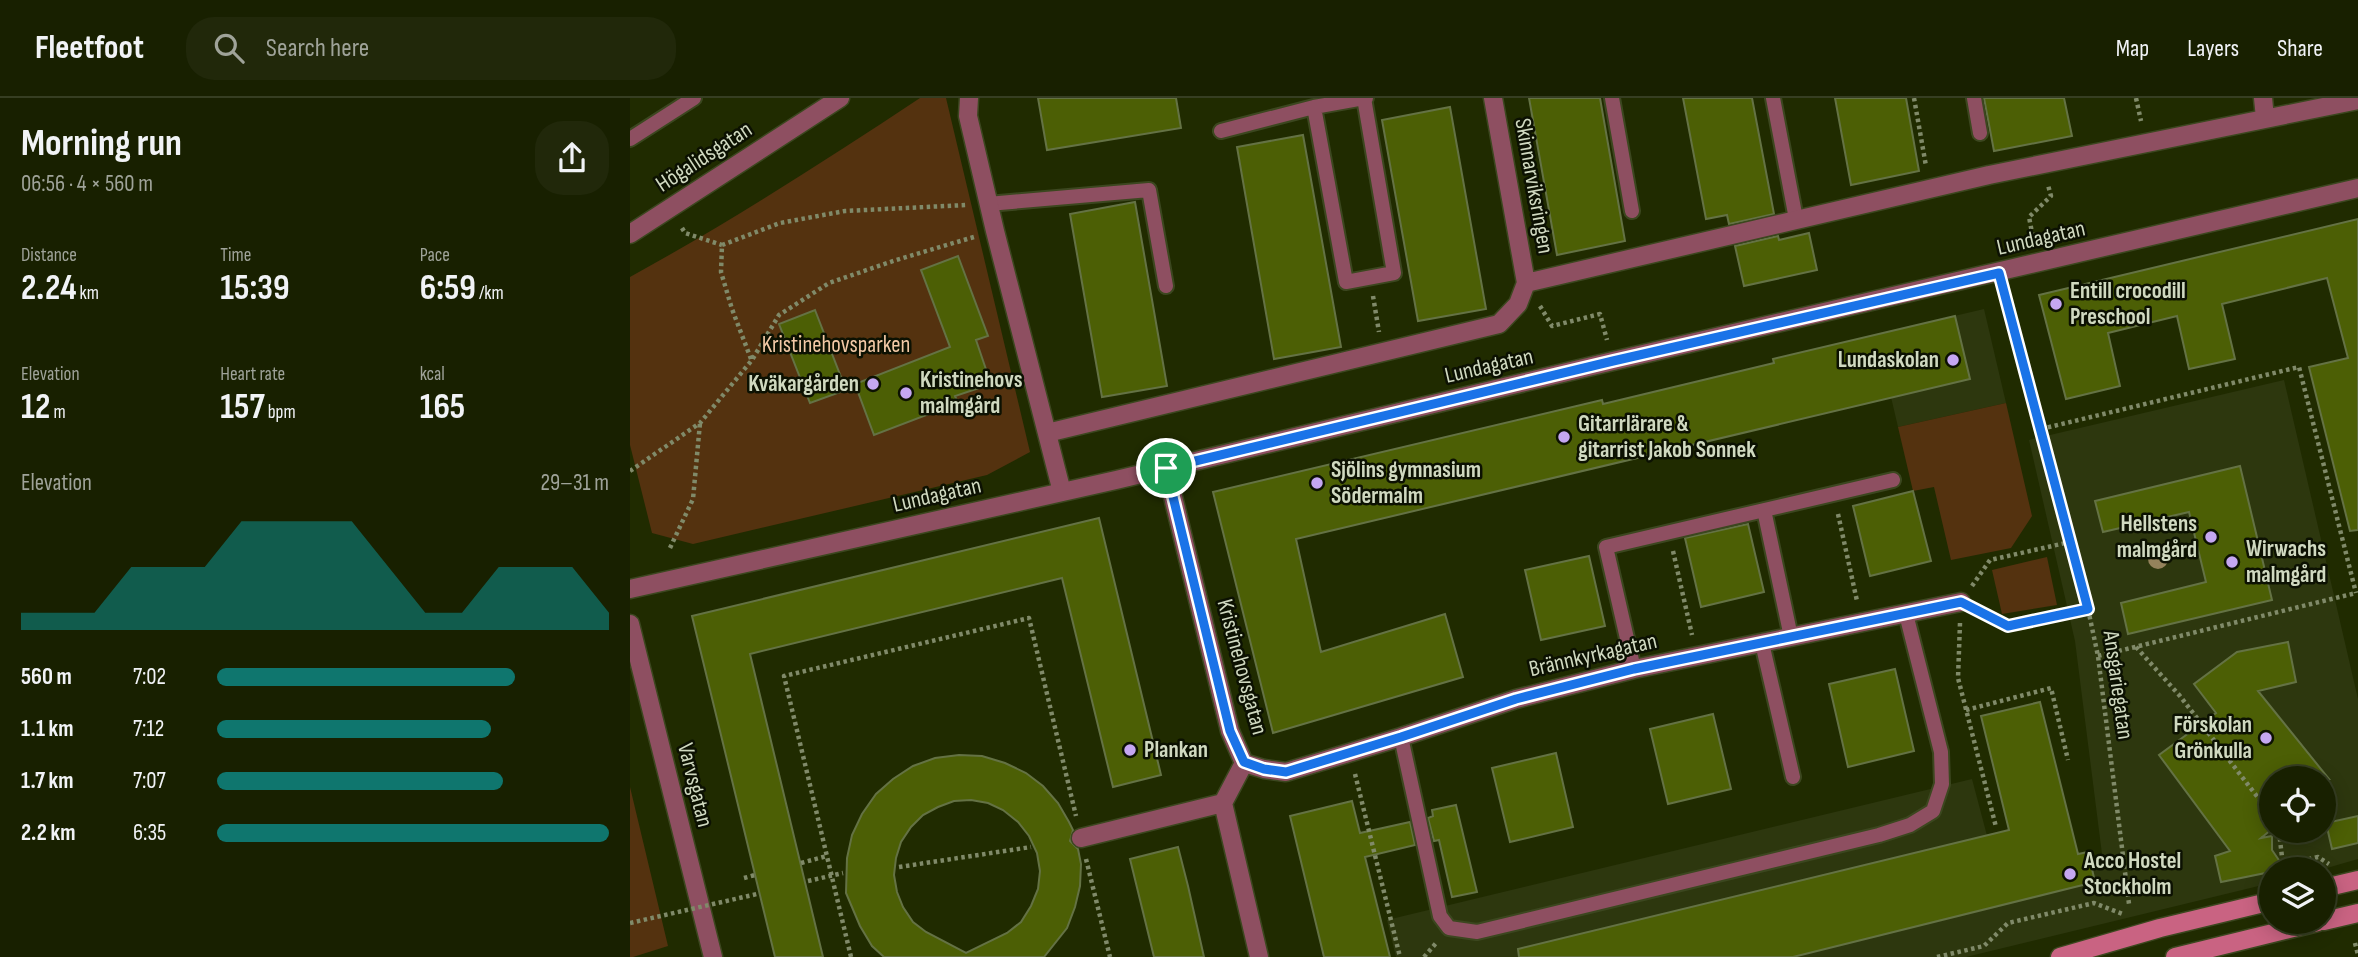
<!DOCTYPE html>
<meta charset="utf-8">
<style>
body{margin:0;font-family:"Sofia Sans Condensed",sans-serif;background:#21280a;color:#f1f3f6;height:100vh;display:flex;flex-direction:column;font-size:26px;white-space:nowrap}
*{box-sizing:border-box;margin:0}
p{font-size:23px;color:#9fa399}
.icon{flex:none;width:38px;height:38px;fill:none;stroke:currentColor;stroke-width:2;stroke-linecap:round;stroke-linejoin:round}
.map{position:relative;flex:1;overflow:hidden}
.sheet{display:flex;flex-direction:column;background:#182000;width:630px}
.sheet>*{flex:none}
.buttons{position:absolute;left:1629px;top:668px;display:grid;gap:14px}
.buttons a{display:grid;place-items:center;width:77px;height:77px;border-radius:50%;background:#182000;box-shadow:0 4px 18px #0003,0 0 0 2px #363e22;font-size:35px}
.pin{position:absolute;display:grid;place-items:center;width:60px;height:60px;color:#fff;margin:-30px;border:4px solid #fff;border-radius:50%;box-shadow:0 2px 7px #0007}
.round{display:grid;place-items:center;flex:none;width:74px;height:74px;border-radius:28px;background:#21280a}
.overview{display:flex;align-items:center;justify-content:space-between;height:119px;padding:0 21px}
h1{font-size:38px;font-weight:700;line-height:52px}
.figures{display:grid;grid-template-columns:repeat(3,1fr);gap:10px;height:119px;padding:7px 21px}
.figures div{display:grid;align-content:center}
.figures b{font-size:35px;font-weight:700}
.figures small{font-size:19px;font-weight:400}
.figures p{font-size:19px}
.chart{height:196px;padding:14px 21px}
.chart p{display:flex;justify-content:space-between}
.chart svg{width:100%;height:126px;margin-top:7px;fill:#0f766e;opacity:.7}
ul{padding:0 21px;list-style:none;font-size:23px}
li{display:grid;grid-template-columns:112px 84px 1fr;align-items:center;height:52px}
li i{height:18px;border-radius:9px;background:#0f766e}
header{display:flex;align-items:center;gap:42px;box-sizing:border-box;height:98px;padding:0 35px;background:#182000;border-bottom:2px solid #363e22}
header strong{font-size:33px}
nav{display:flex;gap:38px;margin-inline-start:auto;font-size:24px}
.search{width:490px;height:63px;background:#21280a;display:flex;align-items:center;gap:18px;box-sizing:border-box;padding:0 24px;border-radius:28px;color:#9fa399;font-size:26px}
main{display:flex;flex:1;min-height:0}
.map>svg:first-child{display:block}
.built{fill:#2d370e;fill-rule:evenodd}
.green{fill:#54320f}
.building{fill:#4c5f05;stroke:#647244;stroke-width:2;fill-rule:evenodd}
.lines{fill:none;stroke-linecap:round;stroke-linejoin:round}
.service-casing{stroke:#3c471f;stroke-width:18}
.pedestrian-casing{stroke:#3c471f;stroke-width:21}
.minor-casing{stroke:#3c471f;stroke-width:21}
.secondary-casing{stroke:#3c471f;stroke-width:21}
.path{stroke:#808a69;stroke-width:4.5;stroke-dasharray:3.5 3.5;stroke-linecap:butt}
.service{stroke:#8e4f61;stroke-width:14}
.pedestrian{stroke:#8e4f61;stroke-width:18}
.minor{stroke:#8e4f61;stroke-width:18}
.secondary{stroke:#c96382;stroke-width:18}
.path-bridge{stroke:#808a69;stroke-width:4.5;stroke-dasharray:3.5 3.5;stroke-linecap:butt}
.tree{fill:#94825b}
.route-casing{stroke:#fff;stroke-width:14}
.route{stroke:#1a73e8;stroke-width:9}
.poi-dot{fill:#c5a7f1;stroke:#0c1102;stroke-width:2.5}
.labels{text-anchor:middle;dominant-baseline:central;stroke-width:5;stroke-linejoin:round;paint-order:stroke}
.street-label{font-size:23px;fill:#d0d9c0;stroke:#0c1102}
.poi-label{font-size:23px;font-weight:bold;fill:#d0d9c0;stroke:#0c1102;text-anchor:start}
.park-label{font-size:23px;fill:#f2c9a6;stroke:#0c1102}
</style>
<header>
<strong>Fleetfoot</strong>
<div class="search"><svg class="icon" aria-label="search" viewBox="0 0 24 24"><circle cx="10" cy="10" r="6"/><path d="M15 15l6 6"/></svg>Search here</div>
<nav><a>Map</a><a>Layers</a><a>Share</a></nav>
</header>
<main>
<section class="sheet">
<div class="overview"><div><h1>Morning run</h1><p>06:56 · 4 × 560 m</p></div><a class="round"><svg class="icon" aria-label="share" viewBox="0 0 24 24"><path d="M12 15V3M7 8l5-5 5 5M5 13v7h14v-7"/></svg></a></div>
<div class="figures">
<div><p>Distance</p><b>2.24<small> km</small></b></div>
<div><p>Time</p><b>15:39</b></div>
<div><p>Pace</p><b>6:59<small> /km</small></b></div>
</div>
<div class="figures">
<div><p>Elevation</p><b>12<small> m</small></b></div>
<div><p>Heart rate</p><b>157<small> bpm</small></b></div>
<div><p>kcal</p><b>165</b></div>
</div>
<div class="chart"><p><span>Elevation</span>29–31 m</p>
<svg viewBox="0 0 160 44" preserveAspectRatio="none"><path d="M0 44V38L10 38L20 38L30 22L40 22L50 22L60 6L70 6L80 6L90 6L100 22L110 38L120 38L130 22L140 22L150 22L160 38V44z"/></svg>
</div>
<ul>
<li><b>560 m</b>7:02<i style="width:76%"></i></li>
<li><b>1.1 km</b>7:12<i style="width:70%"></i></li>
<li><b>1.7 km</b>7:07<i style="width:73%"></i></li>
<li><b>2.2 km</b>6:35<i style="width:100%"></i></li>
</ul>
</section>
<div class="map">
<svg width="1728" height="859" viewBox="0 0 1728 859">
<rect width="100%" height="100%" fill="#202b00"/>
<!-- built -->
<path class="built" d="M1354 211 1376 305 1268 329 1261 299 1299 224Z
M1654 282 1728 601V761L1690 772H1642L1641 785 1336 859H766L757 822 1342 681 1369 783 1472 756 1445 543 1399 342ZM1642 681H1694V733H1642Z"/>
<!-- green -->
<path class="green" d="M290 0H316L400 354 357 377 63 446 22 435 0 347V179C100 124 195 63 290 0Z
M1376 305 1402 418 1381 450 1321 462 1304 389 1283 393 1268 329Z
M1417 459 1427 507 1372 516 1362 472Z
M0 689 38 848 3 859H0Z"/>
<!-- building -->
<path class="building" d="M408 0H546L551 30 417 52Z
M899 0H970L995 143 927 157Z
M1053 0H1122L1144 116 1099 126 1097 117 1076 121Z
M1205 0H1276L1289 73 1221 87Z
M1354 0H1434L1442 38 1364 53Z
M820 9 856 211 788 223 752 22Z
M673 37 711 249 644 261 607 49Z
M505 104 537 288 472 299 440 116Z
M1728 121V432L1720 433 1679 269 1718 260 1697 180 1592 206 1605 261 1559 271 1547 218 1478 235 1490 288 1436 301 1409 197Z
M1179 135 1187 172 1114 188 1105 148 1148 138 1149 142Z
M328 158 358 238 346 242 361 286 325 298 328 305 244 337 225 286 320 249 291 172Z
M185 212 216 292 180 305 149 226Z
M1325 218 1340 281 666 441 691 554 815 516 833 579 643 635 583 394 972 302 973 306 1144 265 1143 261Z
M1610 368 1642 502 1498 536 1491 505 1576 484 1559 414 1473 434 1465 403Z
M1283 393 1301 463 1240 478 1223 408Z
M469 420 531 677 483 689 432 480 120 556 193 859H145L62 518Z
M1118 426 1134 494 1071 509 1055 440Z
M959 458 975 528 911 542 895 472Z
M1658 544 1666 584 1628 593 1699 681H1642V731L1631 740 1642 738V752L1655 771 1591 784 1585 758 1600 753 1529 657 1586 615 1564 586 1607 554Z
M1265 571 1284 653 1218 669 1199 586Z
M1410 604 1448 756 1458 754 1465 784 1163 859H889L888 851 1379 732 1351 618Z
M1083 616 1101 691 1038 706 1020 631Z
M926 655 943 729 880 744 862 670Z
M329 657 352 658 375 665 396 675 413 688 428 705 439 724 443 732 440 743 448 751 451 766 450 788 445 809 437 830 414 859H254L242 848 230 828 216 795 217 760 222 737 232 716 246 696 263 681 283 668 305 660ZM341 702 358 705 373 712 388 724 399 738 407 755 410 773 408 791 401 808 391 824 377 835 336 855 296 834 283 824 273 809 267 794 264 777 266 760 271 744 281 729 293 717 308 709 324 703Z
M722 703 730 735 780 724 785 747 735 759 760 859H694L660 718Z
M826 707 847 794 822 799 809 742 804 743 798 720 803 718 802 712Z
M1728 718V745L1702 751 1696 725Z
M548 749 558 788 574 859H524L500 761Z"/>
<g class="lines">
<defs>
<path id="service" d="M734 0 764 175 716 184 684 9 734 0H736
M982 0 1002 113
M1143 0 1166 121
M1344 0 1350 35
M591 33 684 9
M0 41 64 0
M358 106 519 92 536 188
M1134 412 1161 539
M1132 545 1163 679
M1004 571 976 449 1263 382
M771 639 810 818 819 830 847 834 1249 737 1280 727 1303 713 1312 686 1311 654 1276 516"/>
<path id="pedestrian" d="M614 665 593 705 629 859
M451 740 593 705"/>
<path id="minor" d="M339 0 338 18 365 133 432 394
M863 0 896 185
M1633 0 1635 20
M0 136 210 0
M896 185 1359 77 1728 2
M417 335 869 226 888 206 896 185
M536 370 600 633 614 665 634 671 656 674 771 639 886 601 1004 571 1331 504
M0 491 486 382 983 263 1728 90
M0 526 83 859"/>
<path id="secondary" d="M1694 790 1728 782
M1694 823 1728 815
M1430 859 1530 830 1642 803
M1545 859 1688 824"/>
</defs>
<!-- service casing -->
<use href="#service" class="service-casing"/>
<!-- pedestrian casing -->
<use href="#pedestrian" class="pedestrian-casing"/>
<!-- minor casing -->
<use href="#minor" class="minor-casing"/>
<!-- secondary casing -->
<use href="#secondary" class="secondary-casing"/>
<!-- path -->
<path class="path" d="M1284 0 1296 68
M1506 0 1511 23
M52 130 55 135 92 147
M1404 145 1399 119 1421 98 1418 87
M1374 193 1458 511 1468 558 1499 806
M743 198 749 234
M910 208 922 228 970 216 977 242
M121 261 102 211 91 174 92 147 150 125 215 113 336 107
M1411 331 1669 269 1726 495
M0 373 70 325 122 262 149 217 199 185 266 162 344 139
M1208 416 1227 503
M40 450 63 401 70 325
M1043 453 1062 537
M1342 488 1360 462 1440 444
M1350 514 1378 528 1458 511
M1330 525 1328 580 1366 729
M1506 549 1550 598 1642 718
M1468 558 1726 495
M1336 612 1421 590 1438 662
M725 676 770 859
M1649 733 1652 759 1658 766 1688 759 1699 766
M456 761 480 859
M171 765 197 758
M269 769 401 749
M114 780 125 777
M178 783 213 775
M1725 845 1728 857
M221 859 154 578 399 520 446 718
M794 859 807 844
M1307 859 1354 848 1378 825 1464 805 1493 816"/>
<!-- service -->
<use href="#service" class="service"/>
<!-- pedestrian -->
<use href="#pedestrian" class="pedestrian"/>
<!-- minor -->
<use href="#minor" class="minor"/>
<!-- secondary -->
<use href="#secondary" class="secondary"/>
<!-- path-bridge -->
<path class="path-bridge" d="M0 825 127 796"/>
</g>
<!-- trees -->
<circle class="tree" cx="1528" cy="461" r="10"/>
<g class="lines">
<defs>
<path id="route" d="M1369 175 1458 511 1378 528 1331 504 1004 571 886 601 771 639 656 674 634 671 614 664 600 633 536 370 983 263Z"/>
</defs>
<!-- route casing -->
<use href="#route" class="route-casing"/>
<!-- route -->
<use href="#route" class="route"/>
</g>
<!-- markers -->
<g class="poi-dot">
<circle cx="1426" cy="206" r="7"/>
<circle cx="1323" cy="262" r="7"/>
<circle cx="243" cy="286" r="7"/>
<circle cx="276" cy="295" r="7"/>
<circle cx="934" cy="339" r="7"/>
<circle cx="687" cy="385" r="7"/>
<circle cx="1581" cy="439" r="7"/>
<circle cx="1602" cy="464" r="7"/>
<circle cx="1636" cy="640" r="7"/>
<circle cx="500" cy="652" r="7"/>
<circle cx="1440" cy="776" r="7"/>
</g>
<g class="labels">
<!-- street labels -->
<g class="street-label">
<text transform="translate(74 59) rotate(-33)">Högalidsgatan</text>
<text transform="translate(904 88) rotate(80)">Skinnarviksringen</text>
<text transform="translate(1411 140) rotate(-13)">Lundagatan</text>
<text transform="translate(859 268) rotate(-13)">Lundagatan</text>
<text transform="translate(307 397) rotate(-13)">Lundagatan</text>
<text transform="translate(963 557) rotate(-13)">Brännkyrkagatan</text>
<text transform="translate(612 569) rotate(75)">Kristinehovsgatan</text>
<text transform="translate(1488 587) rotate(82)">Ansgariegatan</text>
<text transform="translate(65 687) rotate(76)">Varvsgatan</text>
</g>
<!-- poi labels -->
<g class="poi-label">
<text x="1440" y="193">Entill crocodill<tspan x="1440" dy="26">Preschool</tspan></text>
<text x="1309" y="262" text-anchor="end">Lundaskolan</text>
<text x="290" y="282">Kristinehovs<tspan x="290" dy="26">malmgård</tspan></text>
<text x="229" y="286" text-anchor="end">Kväkargården</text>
<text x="948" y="326">Gitarrlärare &amp;<tspan x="948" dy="26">gitarrist Jakob Sonnek</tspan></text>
<text x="701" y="372">Sjölins gymnasium<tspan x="701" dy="26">Södermalm</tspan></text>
<text x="1567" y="426" text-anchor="end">Hellstens<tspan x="1567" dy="26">malmgård</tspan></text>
<text x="1616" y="451">Wirwachs<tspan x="1616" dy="26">malmgård</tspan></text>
<text x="1622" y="627" text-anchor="end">Förskolan<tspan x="1622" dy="26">Grönkulla</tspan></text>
<text x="514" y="652">Plankan</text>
<text x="1454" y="763">Acco Hostel<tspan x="1454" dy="26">Stockholm</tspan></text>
</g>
<!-- park labels -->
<g class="park-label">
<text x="206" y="247">Kristinehovsparken</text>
</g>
</g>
</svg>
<div class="buttons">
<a><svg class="icon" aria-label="locate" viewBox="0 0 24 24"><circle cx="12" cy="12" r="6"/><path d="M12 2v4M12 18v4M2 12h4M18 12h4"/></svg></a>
<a><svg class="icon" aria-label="layers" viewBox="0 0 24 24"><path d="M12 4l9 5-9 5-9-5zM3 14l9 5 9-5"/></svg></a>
</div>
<div class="pin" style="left:536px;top:370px;background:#1e9e55"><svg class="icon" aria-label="arrive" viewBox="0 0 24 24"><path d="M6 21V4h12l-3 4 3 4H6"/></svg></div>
</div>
</main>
